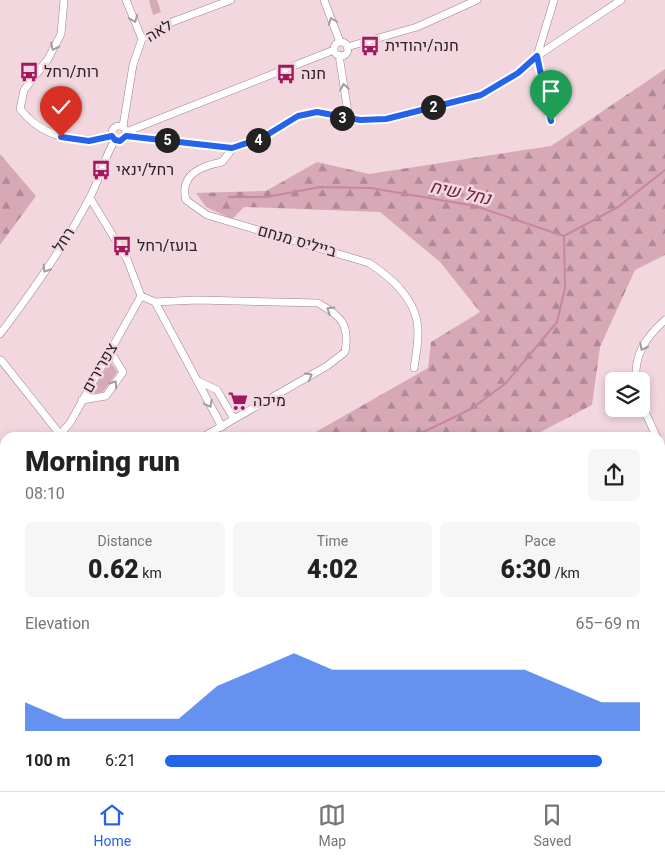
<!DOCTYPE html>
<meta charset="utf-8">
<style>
body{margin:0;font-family:Georgia,Heebo,serif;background:#f6f6f6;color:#222;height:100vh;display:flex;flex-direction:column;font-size:19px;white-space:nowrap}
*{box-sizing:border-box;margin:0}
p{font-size:16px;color:#767676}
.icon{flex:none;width:28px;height:28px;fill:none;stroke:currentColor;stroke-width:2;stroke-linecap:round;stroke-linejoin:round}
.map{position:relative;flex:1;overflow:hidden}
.sheet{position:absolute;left:0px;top:432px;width:665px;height:359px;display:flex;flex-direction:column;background:#fff;border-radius:15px 15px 0 0;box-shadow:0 2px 8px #0003}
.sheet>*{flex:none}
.buttons{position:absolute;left:605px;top:372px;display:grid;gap:10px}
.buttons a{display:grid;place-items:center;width:45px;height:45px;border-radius:8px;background:#fff;box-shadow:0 2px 8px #0003;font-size:25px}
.pin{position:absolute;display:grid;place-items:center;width:42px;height:42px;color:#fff;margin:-51px -21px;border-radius:50% 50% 50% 0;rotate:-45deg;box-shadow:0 0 5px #0007}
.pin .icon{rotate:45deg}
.km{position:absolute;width:25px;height:25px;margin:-12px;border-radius:50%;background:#222;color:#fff;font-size:14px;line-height:25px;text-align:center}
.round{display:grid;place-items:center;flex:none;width:52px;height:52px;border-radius:8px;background:#f6f6f6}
.headline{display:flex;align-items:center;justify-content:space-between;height:85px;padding:0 25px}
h1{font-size:28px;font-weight:800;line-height:38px}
.metrics{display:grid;grid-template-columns:repeat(3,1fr);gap:8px;height:85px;padding:5px 25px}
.metrics div{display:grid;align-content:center;border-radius:8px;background:#f6f6f6;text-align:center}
.metrics b{font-size:25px;font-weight:800}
.metrics small{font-size:14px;font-weight:400}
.metrics p{font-size:14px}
.chart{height:140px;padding:10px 25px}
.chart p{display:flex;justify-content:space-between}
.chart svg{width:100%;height:90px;margin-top:5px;fill:#2563eb;opacity:.7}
ul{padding:0 25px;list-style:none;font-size:16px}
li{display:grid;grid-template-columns:80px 60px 1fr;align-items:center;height:38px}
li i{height:12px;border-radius:6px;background:#2563eb}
.tab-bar{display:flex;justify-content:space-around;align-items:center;height:70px;border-top:1px solid #e0e0e0;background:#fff;font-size:14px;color:#767676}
.tab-bar a{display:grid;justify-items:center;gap:2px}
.tab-bar .selected{color:#2563eb}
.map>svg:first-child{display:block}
.forest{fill:url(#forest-firs)}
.green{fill:#d7a9b7}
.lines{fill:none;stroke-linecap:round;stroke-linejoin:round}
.stream{stroke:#c7879d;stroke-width:2}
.minor-casing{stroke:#9b828a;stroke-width:8}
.major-casing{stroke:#9b828a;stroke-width:10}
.minor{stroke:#fff;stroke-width:7}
.major{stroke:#fff;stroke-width:9}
.oneway{stroke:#a19c9e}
.route-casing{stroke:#fff;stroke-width:10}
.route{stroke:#2563eb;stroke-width:6}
.labels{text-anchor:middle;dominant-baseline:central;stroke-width:5;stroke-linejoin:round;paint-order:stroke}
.street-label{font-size:16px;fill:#2e2427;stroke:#f2d7df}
.poi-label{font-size:16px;fill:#2e2427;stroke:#f2d7df;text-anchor:start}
.water-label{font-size:18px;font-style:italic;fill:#6d2141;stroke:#f2d7df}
</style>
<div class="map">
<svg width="665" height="791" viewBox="0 0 665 791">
<defs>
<pattern id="forest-firs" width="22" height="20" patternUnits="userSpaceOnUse" patternTransform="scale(1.25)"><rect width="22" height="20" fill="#d7a9b7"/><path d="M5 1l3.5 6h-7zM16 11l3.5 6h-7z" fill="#af8995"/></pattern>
</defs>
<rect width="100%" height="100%" fill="#f2d7df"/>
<!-- forest -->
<path class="forest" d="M665 69V255L635 270 600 347 592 405 531 437H307L428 368 431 342 480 312 440 262 380 212 244 207 232 219 206 207 196 193 266 191 317 162 369 174 551 146Z
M0 154 36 196 0 245Z
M665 507V564L660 557V512Z"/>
<!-- green -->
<path class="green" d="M149 0H157L161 12 153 15Z
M110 361 117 372 103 392 91 394Z"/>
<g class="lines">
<!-- stream -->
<path class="stream" d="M229 197H267L320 187 371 188 475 206 564 236 618 207 665 170
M411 438 471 409 506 383 557 322 565 288 564 236
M660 531 665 528"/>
<defs>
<path id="minor" d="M64 0 61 34 48 59 24 90 20 109C44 139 76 144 112 136
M126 0 142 39
M324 0 340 42
M334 49a7 7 0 1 1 14 0a7 7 0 1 1-14 0Z
M347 47 417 27 477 0
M339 55 349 119
M551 121 537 56 554 0
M112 133a7 7 0 1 1 14 0a7 7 0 1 1-14 0Z
M123 126 133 65 142 39 164 25 231 0
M126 132 334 50
M126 136 233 148 262 138 298 116 317 112 360 121 386 119 481 95 518 73 537 56 621 0
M233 148 222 162C202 166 179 174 186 200L207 215 369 263C389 276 412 296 417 321 420 336 416 354 414 368
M90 198 127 259 141 296 155 302 222 427
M155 302 197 300 318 303C341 316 350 324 345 352L327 366 201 438
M0 334C32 292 65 245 89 199 100 180 103 159 115 140
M1 360 63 438
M198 381 217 390 234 419
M636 381C634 354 646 337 665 320
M82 400 106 396 123 372 110 351
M641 403 657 438
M57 438 70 423 141 296
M660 444 665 453
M0 475 5 472
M0 497 5 504
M0 577 5 584
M0 601 5 598
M660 631 665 629
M660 776 665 774
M342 786 348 791
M333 791 338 786
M354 791 360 786
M476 791 485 786
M629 791 639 786"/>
<path id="major" d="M0 718 5 724
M0 735 5 741
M66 786 78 791
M105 786 140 791
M212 786 214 791"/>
</defs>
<!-- minor casing -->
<use href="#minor" class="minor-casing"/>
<!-- major casing -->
<use href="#major" class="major-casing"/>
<!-- minor -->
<use href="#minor" class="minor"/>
<!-- major -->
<use href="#major" class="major"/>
</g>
<!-- one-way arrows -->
<defs><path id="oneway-chevron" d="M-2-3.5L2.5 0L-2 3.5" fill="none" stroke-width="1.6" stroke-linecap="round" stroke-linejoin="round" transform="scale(1.25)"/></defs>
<g class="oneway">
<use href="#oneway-chevron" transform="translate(134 19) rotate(68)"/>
<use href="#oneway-chevron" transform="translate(332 21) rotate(-111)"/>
<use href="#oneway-chevron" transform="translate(54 47) rotate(117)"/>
<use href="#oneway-chevron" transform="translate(344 87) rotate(-99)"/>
<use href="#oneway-chevron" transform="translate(46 269) rotate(122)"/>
<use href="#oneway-chevron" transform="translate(330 310) rotate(-148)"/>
<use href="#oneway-chevron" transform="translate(643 347) rotate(117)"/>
<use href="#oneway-chevron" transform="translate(309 376) rotate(-30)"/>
<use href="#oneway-chevron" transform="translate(114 384) rotate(-55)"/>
<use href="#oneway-chevron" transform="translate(209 404) rotate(62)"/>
</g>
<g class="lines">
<defs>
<path id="route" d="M61 137 89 141 112 136 115 140 120 141 126 136 232 148 262 138 298 116 317 112 360 120 386 119 481 95 518 73 537 56 551 121"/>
</defs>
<!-- route casing -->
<use href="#route" class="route-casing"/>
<!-- route -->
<use href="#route" class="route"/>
</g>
<!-- icons -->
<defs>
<symbol id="bus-bare" viewBox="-9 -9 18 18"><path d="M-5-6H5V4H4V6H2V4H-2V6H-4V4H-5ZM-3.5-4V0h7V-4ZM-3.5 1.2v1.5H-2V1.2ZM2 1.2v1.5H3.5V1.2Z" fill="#a3175d" stroke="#f2d7df" stroke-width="2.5" paint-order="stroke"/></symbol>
<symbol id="supermarket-bare" viewBox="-9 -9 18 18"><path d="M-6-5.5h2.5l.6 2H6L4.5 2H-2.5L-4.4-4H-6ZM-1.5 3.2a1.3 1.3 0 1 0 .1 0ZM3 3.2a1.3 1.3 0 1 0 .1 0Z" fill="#a3175d" stroke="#f2d7df" stroke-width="2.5" paint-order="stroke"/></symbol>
</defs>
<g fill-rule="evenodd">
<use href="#bus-bare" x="356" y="32" width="28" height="28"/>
<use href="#bus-bare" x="15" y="58" width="28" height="28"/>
<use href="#bus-bare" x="272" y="60" width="28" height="28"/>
<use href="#bus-bare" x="87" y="156" width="28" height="28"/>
<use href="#bus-bare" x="108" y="232" width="28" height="28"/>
<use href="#supermarket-bare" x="224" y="387" width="28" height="28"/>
</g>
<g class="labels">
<!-- street labels -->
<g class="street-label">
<text transform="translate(159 31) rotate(-31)">לאה</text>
<text transform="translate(64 240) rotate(-58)">רחל</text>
<text transform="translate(297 241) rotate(16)">בייליס מנחם</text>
<text transform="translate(100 368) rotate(-60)">צפרירים</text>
</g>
<!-- poi labels -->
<g class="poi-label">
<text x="385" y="46">חנה/יהודית</text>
<text x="44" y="72">רות/רחל</text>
<text x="301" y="74">חנה</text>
<text x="116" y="170">רחל/ינאי</text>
<text x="137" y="246">בועז/רחל</text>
<text x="253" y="401">מיכה</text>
</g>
<!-- water labels -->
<g class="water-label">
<text transform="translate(460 193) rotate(12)">נחל שיח</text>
</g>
</g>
</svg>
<div class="buttons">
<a><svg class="icon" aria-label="layers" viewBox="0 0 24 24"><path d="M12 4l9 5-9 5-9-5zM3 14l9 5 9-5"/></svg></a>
</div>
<div class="pin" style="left:551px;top:121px;background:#1e9e55"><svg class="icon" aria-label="arrive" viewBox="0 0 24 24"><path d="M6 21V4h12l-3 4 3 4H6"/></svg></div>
<div class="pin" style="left:61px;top:137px;background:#d93025"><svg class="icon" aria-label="check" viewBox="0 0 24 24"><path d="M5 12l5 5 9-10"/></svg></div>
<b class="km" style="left:433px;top:107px">2</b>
<b class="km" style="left:342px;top:118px">3</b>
<b class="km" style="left:258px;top:140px">4</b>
<b class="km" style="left:167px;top:140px">5</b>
<section class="sheet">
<div class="headline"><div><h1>Morning run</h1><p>08:10</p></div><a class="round"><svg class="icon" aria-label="share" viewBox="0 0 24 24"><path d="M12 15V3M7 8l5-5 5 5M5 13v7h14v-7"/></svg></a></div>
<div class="metrics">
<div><p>Distance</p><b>0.62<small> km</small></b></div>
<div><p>Time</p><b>4:02</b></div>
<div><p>Pace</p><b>6:30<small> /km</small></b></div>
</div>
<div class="chart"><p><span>Elevation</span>65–69 m</p>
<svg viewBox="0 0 160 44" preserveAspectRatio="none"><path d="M0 44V30L10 38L20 38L30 38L40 38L50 22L60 14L70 6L80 14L90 14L100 14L110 14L120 14L130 14L140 22L150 30L160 30V44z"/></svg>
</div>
<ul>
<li><b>100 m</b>6:21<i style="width:92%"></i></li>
</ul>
</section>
</div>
<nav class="tab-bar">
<a class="selected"><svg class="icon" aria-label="home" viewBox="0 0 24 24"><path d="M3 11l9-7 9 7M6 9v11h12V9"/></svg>Home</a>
<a><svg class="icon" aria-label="map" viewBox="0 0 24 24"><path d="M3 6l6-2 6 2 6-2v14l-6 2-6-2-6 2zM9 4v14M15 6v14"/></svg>Map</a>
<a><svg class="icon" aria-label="saved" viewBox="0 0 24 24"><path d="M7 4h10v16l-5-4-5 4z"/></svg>Saved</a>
</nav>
